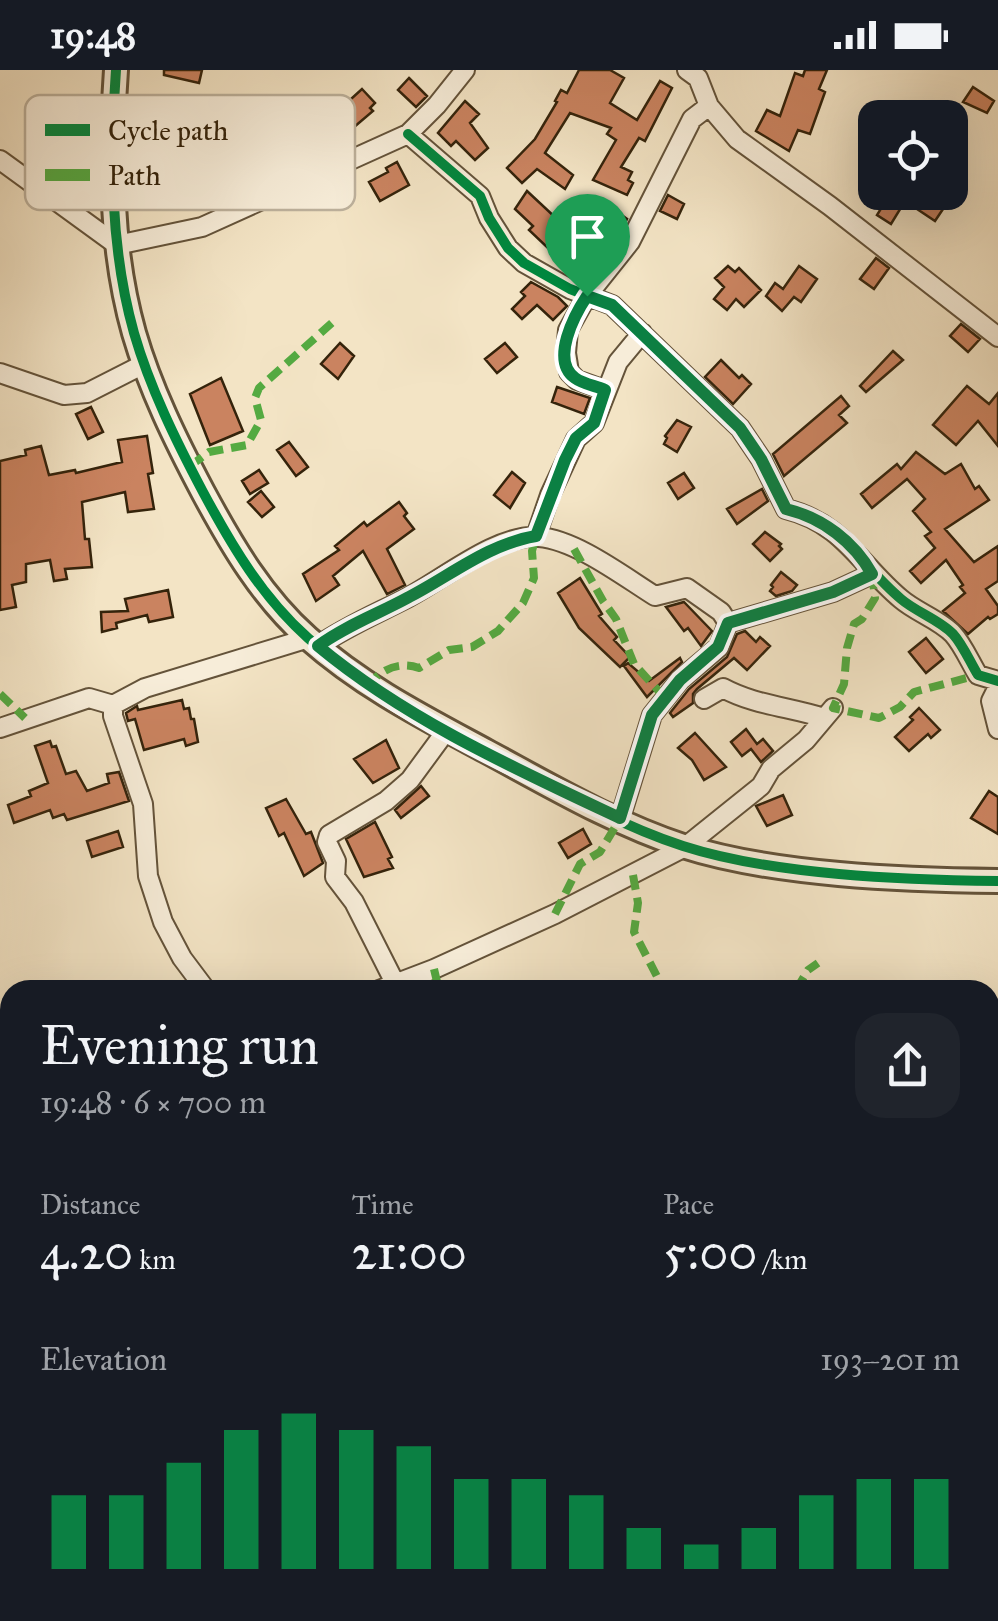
<!DOCTYPE html>
<meta charset="utf-8">
<style>
body{margin:0;font-family:"IM FELL Great Primer",serif;background:#20242c;color:#f1f3f6;height:100vh;display:flex;flex-direction:column;font-size:38px;white-space:nowrap}
*{box-sizing:border-box;margin:0}
p{font-size:32px;color:#9ea1a6}
.icon{flex:none;width:55px;height:55px;fill:none;stroke:currentColor;stroke-width:2;stroke-linecap:round;stroke-linejoin:round}
.map{position:relative;flex:1;overflow:hidden}
.details{position:absolute;left:0px;top:910px;width:1000px;height:642px;display:flex;flex-direction:column;background:#171b24;border-radius:30px 30px 0 0;box-shadow:0 10px 40px #0002}
.details>*{flex:none}
.buttons{position:absolute;left:858px;top:30px;display:grid;gap:20px}
.buttons a{display:grid;place-items:center;width:110px;height:110px;border-radius:20px;background:#171b24;box-shadow:0 10px 40px #0002;font-size:50px}
.pin{position:absolute;display:grid;place-items:center;width:85px;height:85px;color:#fff;margin:-102px -42px;border-radius:50% 50% 50% 0;rotate:-45deg;box-shadow:0 0 10px #0007}
.pin .icon{rotate:45deg}
.round{display:grid;place-items:center;flex:none;width:105px;height:105px;border-radius:30px;background:#20242c}
.summary{display:flex;align-items:center;justify-content:space-between;height:170px;padding:0 40px}
h1{font-size:55px;font-weight:600;line-height:75px}
.metrics{display:grid;grid-template-columns:repeat(3,1fr);gap:15px;height:170px;padding:10px 40px}
.metrics div{display:grid;align-content:center}
.metrics b{font-size:50px;font-weight:600}
.metrics small{font-size:28px;font-weight:400}
.metrics p{font-size:28px}
.chart{height:280px;padding:20px 40px}
.chart p{display:flex;justify-content:space-between}
.chart svg{width:100%;height:180px;margin-top:10px;stroke:#0b8043;stroke-width:6}
.status{display:flex;justify-content:space-between;align-items:center;height:70px;padding:0 50px;background:#171b24;direction:ltr}
.status svg{height:28px;fill:currentColor}
.map>svg:first-child{display:block}
.lines{fill:none;stroke-linecap:round;stroke-linejoin:round}
.river{stroke:#9cbeba;stroke-width:28}
.building{fill:#ca8360;stroke:#34230b;stroke-width:2.5}
.minor-casing{stroke:#64533a;stroke-width:22}
.tertiary-casing{stroke:#64533a;stroke-width:28}
.minor{stroke:#f7edd9;stroke-width:18}
.tertiary{stroke:#f7edd9;stroke-width:22}
.quiet{stroke:#54aa41;stroke-width:8;stroke-dasharray:15 8;stroke-linecap:butt}
.cycleway-casing{stroke:#f7edd9;stroke-width:16}
.cycleway{stroke:#00873e;stroke-width:10}
.route-casing{stroke:#fff;stroke-width:20}
.route{stroke:#0b8043;stroke-width:12}
.key{fill:#f7edd9;stroke:#bcb09b;stroke-width:2.5}
.key-label{font-size:28px;fill:#34230b}
</style>
<div class="status"><b>19:48</b><svg viewBox="0 0 49 12"><path d="M0 12V9h3v3zM5 12V6h3v6zM10 12V3h3v9zM15 12V0h3v12zM26 1h20v11H26zM47 4h2v5h-2z"/></svg></div>
<div class="map">
<svg width="998" height="1551" viewBox="0 0 998 1551">
<rect width="100%" height="100%" fill="#f3e4c5"/>
<filter id="stains"><feTurbulence type="fractalNoise" baseFrequency=".002" numOctaves="4"/><feColorMatrix values="0 0 0 0 .2 0 0 0 0 .09 0 0 0 0 .02 0 0 0 .5 -.17"/></filter>
<radialGradient id="worn" r=".72"><stop offset=".6" stop-color="#630" stop-opacity="0"/><stop offset="1" stop-color="#630" stop-opacity=".3"/></radialGradient>
<g class="lines">
<!-- river -->
<path class="river" d="M990 1200 998 1192
M500 1551 512 1542"/>
</g>
<!-- building -->
<path class="building" d="M164 0H202L199 13 164 5Z
M579 0H610L624 8 610 33 637 50 660 11 672 18 645 71 639 68 621 97 632 102 628 110 633 113 627 125 593 110 616 70 607 64 611 58 570 43 545 83 573 105 565 119 537 99 522 113 507 98 535 69 557 32 555 31 561 20 567 23Z
M805 0H827L819 19 825 22 810 64 798 60 789 81 756 61 767 40 780 46 795 3 803 6Z
M409 8 427 26 416 37 398 20Z
M973 17 994 31 987 43 963 32Z
M362 19 375 33 370 38 373 41 347 63 330 48Z
M465 31 479 44 470 53 488 78 475 90 456 71 451 76 438 63Z
M397 92 409 115 380 131 369 112 388 102 386 98Z
M527 121 557 149 549 162 566 177 583 156 598 167 616 141 627 149 619 165 615 166 601 184 587 174 568 197 529 160 533 156 515 139Z
M891 122H924L945 136 935 151 905 131 891 154 877 145Z
M668 125 684 134 677 149 660 141Z
M876 188 889 198 874 219 860 209Z
M728 196 735 202 739 198 761 220 744 237 736 229 727 240 714 229 724 217 715 208Z
M799 196 817 209 801 232 794 227 782 241 766 226 775 213 783 219Z
M531 212 558 227 567 236 553 250 537 235 522 249 512 239 525 226 521 222Z
M961 254 980 269 968 282 950 266Z
M340 273 354 286 338 309 321 294Z
M505 273 517 287 497 303 485 289Z
M893 281 903 290 866 322 860 316Z
M721 290 739 308 742 305 751 314 733 334 705 307Z
M221 308 243 361 210 375 190 324Z
M967 316 989 334 998 323V376L978 351 956 375 933 355Z
M557 317 590 328 584 344 552 332Z
M841 326 849 336 839 345 847 353 784 406 773 384Z
M91 337 103 362 88 369 76 344Z
M677 350 691 357 677 382 664 374 667 368 665 366Z
M147 366 153 403 148 404 154 439 128 442 125 422 82 432 85 469H89L92 497 65 499 67 509 54 511 50 490 26 494V512L12 515 16 537 0 540V391L26 385 25 380 41 376 49 405 75 400 76 403 122 392 118 370Z
M289 372 308 397 296 406 277 380Z
M916 382 945 404 961 394 975 419 979 416 989 430 945 459 974 492 998 476V511L986 519 998 536V544L990 549 988 547 968 564 943 541 965 523 960 517 963 515 946 490 921 513 910 501 935 478 925 466 931 462 913 441 925 429 907 409 872 438 861 424 897 394 901 399Z
M259 400 268 413 250 424 242 411Z
M512 402 525 413 510 438 494 425Z
M684 403 694 418 678 429 668 413Z
M762 419 768 431 737 454 727 439Z
M261 421 274 437 262 447 248 432Z
M399 432 407 443 404 446 414 459 387 479 405 515 387 524 363 481 333 506 339 515 316 531 303 504 339 480 335 476 364 452 367 456Z
M765 462 781 474 779 476 782 479 770 491 753 474Z
M781 502 797 515 792 521 776 526 770 521 773 517 771 515Z
M580 508 602 544 599 546 617 567 614 570 630 587 620 597 579 558 558 523Z
M168 520 173 547 149 552 147 545 116 553 117 558 102 562 101 542 128 541 125 529Z
M684 532 712 561 701 576 688 558 684 561 666 537Z
M745 561 756 572 760 567 770 576 747 600 734 588 697 619 693 624V633L673 647 670 643 689 619 727 587 737 564Z
M926 568 943 589 926 603 909 582Z
M680 588 682 592 647 627 624 596 628 593 649 611Z
M182 630 184 639 189 638 191 649H194L198 672 186 676 184 669 144 680 135 649 128 651 126 643 137 636 138 640Z
M919 638 940 660 931 668 928 664 909 681 895 667 913 650 910 647Z
M746 659 757 674 763 669 773 681 761 692 751 679 742 686 731 672Z
M695 663 726 697 704 710 692 690 678 678Z
M386 670 399 698 373 713 354 689Z
M50 671 52 677 56 676 66 704 76 701 87 721 109 713 107 704 119 702 129 731 67 750 64 744 53 748 50 740 14 753 8 735 31 726 29 721 48 713 35 676Z
M421 716 429 726 401 748 395 740Z
M989 721 998 727V764L971 748Z
M783 725 792 745 767 756 756 736Z
M286 729 306 764 311 762 323 793 304 806 284 763 279 766 266 738Z
M375 752 392 787 388 789 393 798 364 807 346 769Z
M583 759 591 774 568 788 559 773Z
M118 761 123 777 92 787 87 771Z"/>
<g class="lines">
<defs>
<path id="minor" d="M687 0 698 8 709 36 737 69 830 136 998 267
M408 64 480 126 489 148 508 178 524 193 570 219 612 235 740 358 761 389 786 439C843 453 860 495 901 529 916 542 940 550 953 564 963 575 970 592 978 605L998 611
M0 90 117 175 202 157 408 64 437 35 465 0
M0 303 64 325 87 323 144 294
M605 320 577 310 569 302 566 283 568 260 587 226 630 172 692 49 709 36
M536 466 550 425 576 369 594 353 618 292 642 263
M728 553 833 522 872 504
M318 576C347 556 376 544 407 528 442 510 498 463 539 467 576 470 623 506 655 526L687 518 721 542 728 553 719 577 680 610 652 645 620 749
M998 617 991 631 998 659
M704 629 723 618C754 635 790 637 824 648
M0 658 89 628 113 635
M396 915 354 832 335 807 336 791 327 772 329 765 386 731 410 710 446 661
M206 920 182 888 163 852 148 806 143 734 113 646V635L145 618 309 568
M379 920 434 899 555 844 685 777 761 716 771 699 806 670 833 638
M0 1042 10 1039"/>
<path id="tertiary" d="M116 0C110 87 110 178 134 263 150 318 176 371 203 422 232 476 262 527 308 568 362 616 423 647 486 681 549 715 615 754 683 776 773 805 904 810 998 811"/>
</defs>
<!-- minor casing -->
<use href="#minor" class="minor-casing"/>
<!-- tertiary casing -->
<use href="#tertiary" class="tertiary-casing"/>
<!-- minor -->
<use href="#minor" class="minor"/>
<!-- tertiary -->
<use href="#tertiary" class="tertiary"/>
<!-- quiet -->
<path class="quiet" d="M190 396 209 382 247 375 261 350 255 328 259 318 333 252
M574 479 603 531 616 549 634 594 665 628
M872 504 875 528 862 549 854 554 847 578 844 614 833 638 879 648 900 637 914 622 978 605
M368 616C381 599 399 591 419 598L449 580 472 577 498 561 523 533 534 508 532 481 536 466
M0 624 25 648
M633 805 638 833 634 862 664 920
M555 844 580 794 600 782 620 749
M434 899 439 920
M796 920 808 900 818 893
M990 1024 998 1010
M0 1169 10 1168
M990 1326 994 1322 998 1299
M0 1369 10 1368
M745 1542 750 1551
M625 1551 649 1542"/>
<defs>
<path id="cycleway" d="M116 0C110 87 110 178 134 263 150 318 176 371 203 422 232 476 262 527 308 568 362 616 423 647 486 681 549 715 615 754 683 776 773 805 904 810 998 811
M408 64 480 126 489 148 508 178 524 193 570 219 612 235 740 358 761 389 786 439C843 453 860 495 901 529 916 542 940 550 953 564 963 575 970 592 978 605L998 611"/>
</defs>
<!-- cycleway casing -->
<use href="#cycleway" class="cycleway-casing"/>
<!-- cycleway -->
<use href="#cycleway" class="cycleway"/>
</g>
<g class="lines">
<defs>
<path id="route" d="M587 226 612 235 740 358 761 389 786 439C823 448 854 472 872 504L833 522 728 553 718 577 680 610 652 645 620 748C516 699 407 650 318 576 347 555 378 544 409 527 450 506 488 474 536 466L565 390 576 368 594 353 605 320C596 316 583 314 575 308 550 290 575 244 587 226Z"/>
</defs>
<!-- route casing -->
<use href="#route" class="route-casing"/>
<!-- route -->
<use href="#route" class="route"/>
</g>
<!-- legend -->
<rect x="25" y="25" width="330" height="115" rx="15" class="key"/>
<rect x="45" y="54" width="45" height="12" fill="#00873e"/>
<rect x="45" y="99" width="45" height="12" fill="#54aa41"/>
<g class="key-label">
<text x="108" y="70">Cycle path</text>
<text x="108" y="115">Path</text>
</g>
<rect width="100%" height="100%" filter="url(#stains)"/>
<rect width="100%" height="100%" fill="url(#worn)"/>
</svg>
<div class="buttons">
<a><svg class="icon" aria-label="locate" viewBox="0 0 24 24"><circle cx="12" cy="12" r="6"/><path d="M12 2v4M12 18v4M2 12h4M18 12h4"/></svg></a>
</div>
<div class="pin" style="left:587px;top:226px;background:#1e9e55"><svg class="icon" aria-label="arrive" viewBox="0 0 24 24"><path d="M6 21V4h12l-3 4 3 4H6"/></svg></div>
<section class="details">
<div class="summary"><div><h1>Evening run</h1><p>19:48 · 6 × 700 m</p></div><a class="round"><svg class="icon" aria-label="share" viewBox="0 0 24 24"><path d="M12 15V3M7 8l5-5 5 5M5 13v7h14v-7"/></svg></a></div>
<div class="metrics">
<div><p>Distance</p><b>4.20<small> km</small></b></div>
<div><p>Time</p><b>21:00</b></div>
<div><p>Pace</p><b>5:00<small> /km</small></b></div>
</div>
<div class="chart"><p><span>Elevation</span>193–201 m</p>
<svg viewBox="0 0 160 44" preserveAspectRatio="none"><path d="M5 44V26M15 44V26M25 44V18M35 44V10M45 44V6M55 44V10M65 44V14M75 44V22M85 44V22M95 44V26M105 44V34M115 44V38M125 44V34M135 44V26M145 44V22M155 44V22"/></svg>
</div>
</section>
</div>
